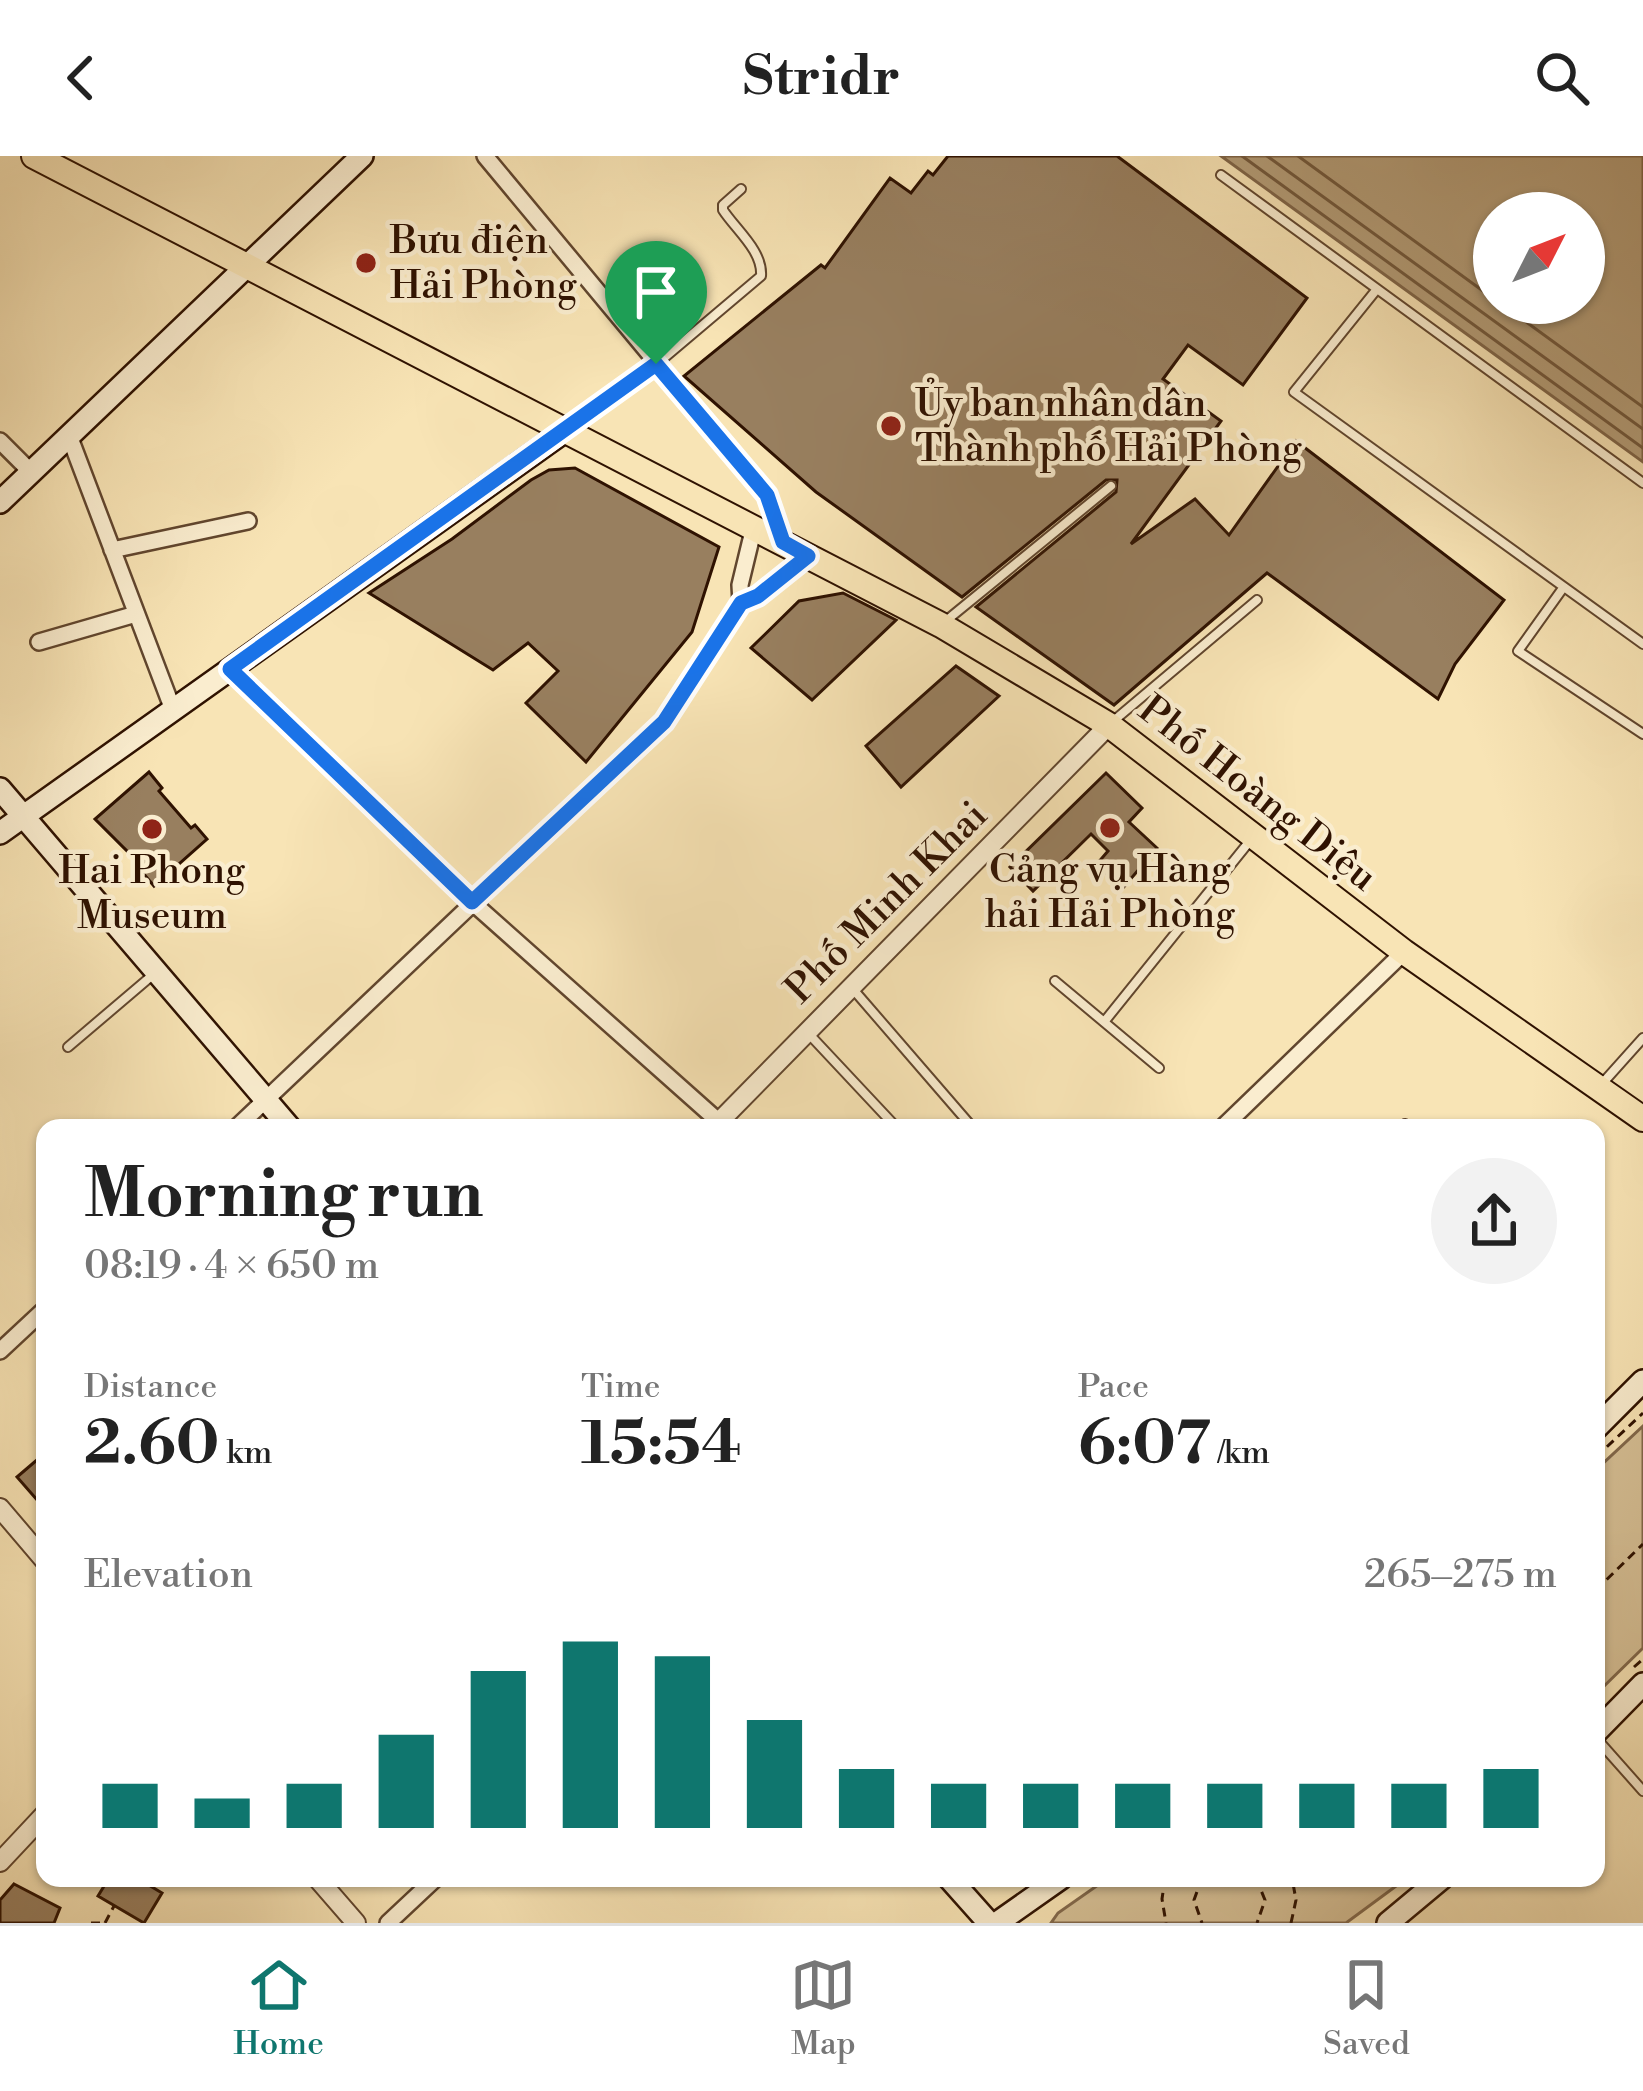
<!DOCTYPE html>
<meta charset="utf-8">
<style>
body{margin:0;font-family:"Libre Bodoni",serif;background:#f2f2f2;color:#222;height:100vh;display:flex;flex-direction:column;font-size:45px;white-space:nowrap}
*{box-sizing:border-box;margin:0}
p{font-size:39px;color:#767676}
.icon{flex:none;width:66px;height:66px;fill:none;stroke:currentColor;stroke-width:2;stroke-linecap:round;stroke-linejoin:round}
.map{position:relative;flex:1;overflow:hidden}
.panel{position:absolute;left:36px;top:963px;width:1569px;height:768px;display:flex;flex-direction:column;background:#fff;border-radius:24px;box-shadow:0 3px 9px #0004}
.panel>*{flex:none}
.needle{width:78px;rotate:48deg}
.tools{position:absolute;left:1473px;top:36px;display:grid;gap:24px}
.tools a{display:grid;place-items:center;width:132px;height:132px;border-radius:50%;background:#fff;box-shadow:0 3px 9px #0004;font-size:60px}
.pin{position:absolute;display:grid;place-items:center;width:102px;height:102px;color:#fff;margin:-123px -51px;border-radius:50% 50% 50% 0;rotate:-45deg;box-shadow:0 0 12px #0007}
.pin .icon{rotate:45deg}
.round{display:grid;place-items:center;flex:none;width:126px;height:126px;border-radius:63px;background:#f2f2f2}
.headline{display:flex;align-items:center;justify-content:space-between;height:204px;padding:0 48px}
h1{font-size:66px;font-weight:700;line-height:90px}
.figures{display:grid;grid-template-columns:repeat(3,1fr);gap:18px;height:204px;padding:12px 48px}
.figures div{display:grid;align-content:center}
.figures b{font-size:60px;font-weight:700}
.figures small{font-size:33px;font-weight:400}
.figures p{font-size:33px}
.chart{height:336px;padding:24px 48px}
.chart p{display:flex;justify-content:space-between}
.chart svg{width:100%;height:216px;margin-top:12px;stroke:#0f766e;stroke-width:6}
header{display:flex;justify-content:space-between;align-items:center;height:156px;padding:0 48px;background:#fff;font-size:54px;font-weight:700}
.tab-bar{display:flex;justify-content:space-around;align-items:center;height:168px;border-top:3px solid #e0e0e0;background:#fff;font-size:33px;color:#767676}
.tab-bar a{display:grid;justify-items:center;gap:6px}
.tab-bar .selected{color:#0f766e}
.map>svg:first-child{display:block}
.green{fill:#d6c096;stroke:#82694c;stroke-width:3}
.water{fill:#b49d78;stroke:#7f6548;stroke-width:3;fill-rule:evenodd}
.lines{fill:none;stroke-linecap:round;stroke-linejoin:round}
.shore{stroke:#72583c;stroke-width:3}
.building{fill:#987f5f;stroke:#2f1201;stroke-width:3}
.service-casing{stroke:#61462e;stroke-width:12}
.minor-casing{stroke:#61462e;stroke-width:20}
.tertiary-casing{stroke:#61462e;stroke-width:22}
.secondary-casing{stroke:#2f1201;stroke-width:26}
.primary-casing{stroke:#2f1201;stroke-width:28}
.path{stroke:#2f1201;stroke-width:3;stroke-dasharray:9 6;stroke-linecap:butt}
.service{stroke:#faedcf;stroke-width:8}
.minor{stroke:#faedcf;stroke-width:15}
.tertiary{stroke:#faedcf;stroke-width:18}
.secondary{stroke:#faedcf;stroke-width:21}
.primary{stroke:#f8e4b5;stroke-width:24}
.route-casing{stroke:#fff;stroke-width:24}
.route{stroke:#1a73e8;stroke-width:15}
.poi-dot{fill:#8f2418;stroke:#faedcf;stroke-width:4.5}
.labels{text-anchor:middle;dominant-baseline:central;stroke-width:9;stroke-linejoin:round;paint-order:stroke}
.poi-label{font-size:39px;fill:#2f1201;stroke:#faedcf;text-anchor:start}
.street-label{font-size:39px;fill:#2f1201;stroke:#faedcf}
</style>
<header><svg class="icon" aria-label="back" viewBox="0 0 24 24"><path d="M15 5l-7 7 7 7"/></svg>Stridr<svg class="icon" aria-label="search" viewBox="0 0 24 24"><circle cx="10" cy="10" r="6"/><path d="M15 15l6 6"/></svg></header>
<div class="map">
<svg width="1643" height="1767" viewBox="0 0 1643 1767">
<rect width="100%" height="100%" fill="#f8e4b5"/>
<filter id="stains"><feTurbulence type="fractalNoise" baseFrequency=".00167" numOctaves="4"/><feColorMatrix values="0 0 0 0 .2 0 0 0 0 .09 0 0 0 0 .02 0 0 0 .5 -.17"/></filter>
<radialGradient id="worn" r=".72"><stop offset=".6" stop-color="#630" stop-opacity="0"/><stop offset="1" stop-color="#630" stop-opacity=".3"/></radialGradient>
<!-- green -->
<path class="green" d="M1643 1270V1492L1596 1538V1314Z
M1108 1722H1407L1346 1767H1051L1058 1757Z"/>
<!-- water -->
<path class="water" d="M1221 0H1643V306ZM1494 57H1584V147H1494Z"/>
<g class="lines">
<!-- shore -->
<path class="shore" d="M1242 0 1643 292
M1267 0 1643 273
M1298 0 1494 143
M1500 147 1643 251"/>
</g>
<!-- building -->
<path class="building" d="M948 0H1117L1307 142 1243 229 1188 189 1163 223 1221 265 1131 388 1195 343 1229 379 1296 285 1504 444 1455 508 1438 543 1267 417 1114 549 976 451 1116 336 1117 324H1106L962 441 816 336 684 220 821 109 825 112 890 22 911 37 928 15 933 19Z
M575 312 719 391 692 476 586 606 526 547 558 515 528 487 493 514 369 437 452 383 531 324 549 314Z
M843 437 896 464 812 544 751 492 799 445Z
M956 510 999 540 901 631 866 590Z
M149 616 162 632 159 635 191 672 195 669 207 683 154 730 142 716 145 713 95 663Z
M1106 617 1142 652 1129 666 1157 692 1123 732 1096 709 1108 695 1091 678 1033 735 1010 711Z
M45 1297V1353L17 1321Z
M109 1722H137L162 1737 144 1767 98 1740Z
M14 1728 60 1752 54 1767H0V1744Z"/>
<g class="lines">
<defs>
<path id="service" d="M1221 19 1643 327
M1377 133 1294 236 1643 488
M658 207 761 120C763 95 736 74 723 54V49L741 33
M1563 432 1518 495 1643 578
M947 464 1111 330
M1111 567 1257 444
M1055 825 1159 912
M852 832 973 972
M1104 866 1249 686
M808 877 897 972
M68 891 155 817
M1600 930 1643 882
M1400 972 1405 968
M1596 1582 1643 1635"/>
<path id="minor" d="M485 0 767 339 783 386
M565 275 656 208
M70 282 172 551
M0 285 32 317
M112 394 248 365
M741 447 740 429 754 371
M39 486 136 458
M230 513 472 746 726 972
M236 972 664 566 741 447 758 440 808 400
M1222 972 1404 796
M0 1195 45 1153
M388 1767 436 1722"/>
<path id="tertiary" d="M713 972 1109 569
M0 1352 45 1405
M0 1706 45 1658
M317 1722 356 1767"/>
<path id="secondary" d="M0 346 362 0
M0 633 290 972
M0 677 565 275
M1596 1272 1643 1225
M1596 1576 1643 1528
M949 1722 989 1767
M997 1767 1061 1722
M1388 1767 1442 1722"/>
<path id="primary" d="M34 0 941 469 1109 569 1404 796 1643 963"/>
</defs>
<!-- service casing -->
<use href="#service" class="service-casing"/>
<!-- minor casing -->
<use href="#minor" class="minor-casing"/>
<!-- tertiary casing -->
<use href="#tertiary" class="tertiary-casing"/>
<!-- secondary casing -->
<use href="#secondary" class="secondary-casing"/>
<!-- primary casing -->
<use href="#primary" class="primary-casing"/>
<!-- path -->
<path class="path" d="M1596 1301 1643 1257
M1596 1434 1643 1388
M1634 1511 1643 1503
M1165 1722 1162 1743 1166 1767
M1202 1722 1194 1744 1202 1767
M1256 1722 1265 1744 1257 1767
M91 1767H101
M105 1767 114 1750
M1291 1767 1296 1744 1292 1722"/>
<!-- service -->
<use href="#service" class="service"/>
<!-- minor -->
<use href="#minor" class="minor"/>
<!-- tertiary -->
<use href="#tertiary" class="tertiary"/>
<!-- secondary -->
<use href="#secondary" class="secondary"/>
<!-- primary -->
<use href="#primary" class="primary"/>
</g>
<g class="lines">
<defs>
<path id="route" d="M656 208 767 339 783 386 808 400 758 440 741 447 664 566 472 746 230 513Z"/>
</defs>
<!-- route casing -->
<use href="#route" class="route-casing"/>
<!-- route -->
<use href="#route" class="route"/>
</g>
<!-- markers -->
<g class="poi-dot">
<circle cx="366" cy="107" r="12"/>
<circle cx="891" cy="270" r="12"/>
<circle cx="1110" cy="672" r="12"/>
<circle cx="152" cy="673" r="12"/>
</g>
<g class="labels">
<!-- poi labels -->
<g class="poi-label">
<text x="390" y="85">Bưu điện<tspan x="390" dy="45">Hải Phòng</tspan></text>
<text x="915" y="248">Ủy ban nhân dân<tspan x="915" dy="45">Thành phố Hải Phòng</tspan></text>
<text x="1110" y="714" text-anchor="middle">Cảng vụ Hàng<tspan x="1110" dy="45">hải Hải Phòng</tspan></text>
<text x="152" y="715" text-anchor="middle">Hai Phong<tspan x="152" dy="45">Museum</tspan></text>
</g>
<!-- street labels -->
<g class="street-label">
<text transform="translate(1257 638) rotate(38)">Phố Hoàng Diệu</text>
<text transform="translate(887 747) rotate(-45)">Phố Minh Khai</text>
</g>
</g>
<rect width="100%" height="100%" filter="url(#stains)"/>
<rect width="100%" height="100%" fill="url(#worn)"/>
</svg>
<div class="tools">
<a><svg class="needle" viewBox="-14 -14 28 28"><path d="M0-13l5 13h-10z" fill="#e53935"/><path d="M0 13l5-13h-10z" fill="#767676"/></svg></a>
</div>
<div class="pin" style="left:656px;top:208px;background:#1e9e55"><svg class="icon" aria-label="arrive" viewBox="0 0 24 24"><path d="M6 21V4h12l-3 4 3 4H6"/></svg></div>
<section class="panel">
<div class="headline"><div><h1>Morning run</h1><p>08:19 · 4 × 650 m</p></div><a class="round"><svg class="icon" aria-label="share" viewBox="0 0 24 24"><path d="M12 15V3M7 8l5-5 5 5M5 13v7h14v-7"/></svg></a></div>
<div class="figures">
<div><p>Distance</p><b>2.60<small> km</small></b></div>
<div><p>Time</p><b>15:54</b></div>
<div><p>Pace</p><b>6:07<small> /km</small></b></div>
</div>
<div class="chart"><p><span>Elevation</span>265–275 m</p>
<svg viewBox="0 0 160 44" preserveAspectRatio="none"><path d="M5 44V35M15 44V38M25 44V35M35 44V25M45 44V12M55 44V6M65 44V9M75 44V22M85 44V32M95 44V35M105 44V35M115 44V35M125 44V35M135 44V35M145 44V35M155 44V32"/></svg>
</div>
</section>
</div>
<nav class="tab-bar">
<a class="selected"><svg class="icon" aria-label="home" viewBox="0 0 24 24"><path d="M3 11l9-7 9 7M6 9v11h12V9"/></svg>Home</a>
<a><svg class="icon" aria-label="map" viewBox="0 0 24 24"><path d="M3 6l6-2 6 2 6-2v14l-6 2-6-2-6 2zM9 4v14M15 6v14"/></svg>Map</a>
<a><svg class="icon" aria-label="saved" viewBox="0 0 24 24"><path d="M7 4h10v16l-5-4-5 4z"/></svg>Saved</a>
</nav>
